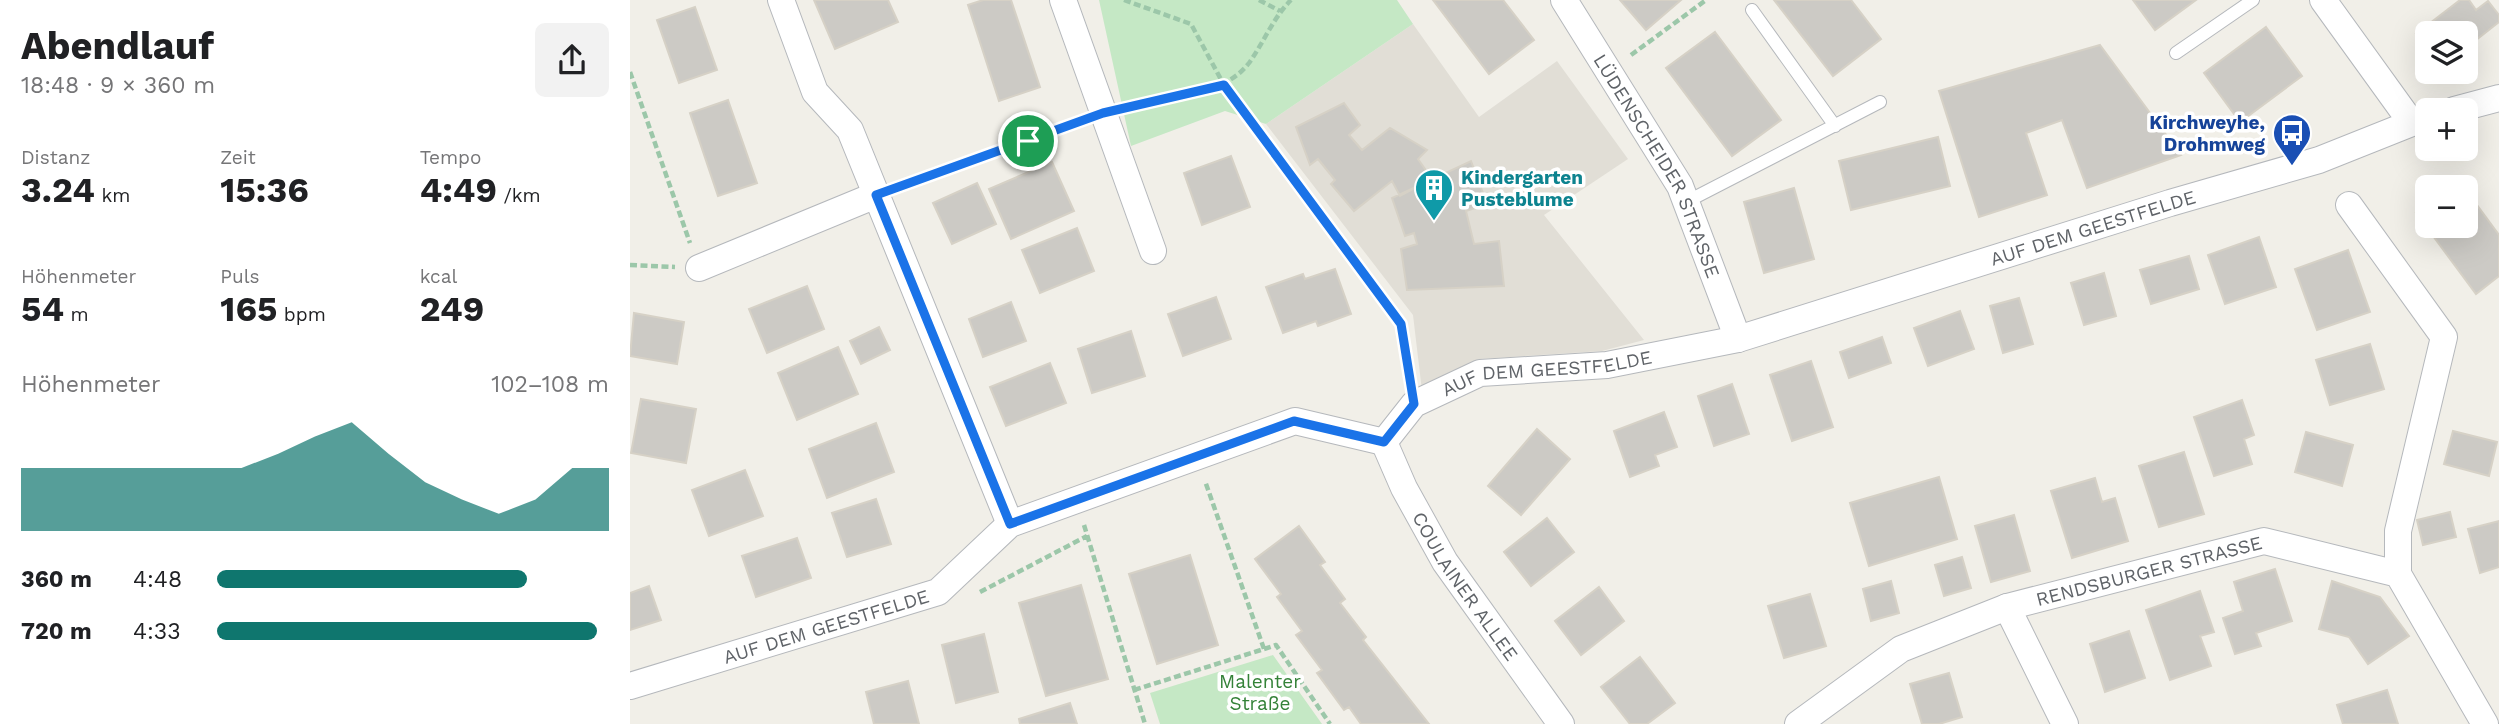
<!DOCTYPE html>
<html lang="de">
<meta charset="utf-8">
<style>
body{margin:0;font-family:"Work Sans",sans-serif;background:#f2f2f2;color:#202124;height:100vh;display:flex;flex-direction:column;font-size:26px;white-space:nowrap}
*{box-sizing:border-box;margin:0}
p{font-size:23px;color:#757577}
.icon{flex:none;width:38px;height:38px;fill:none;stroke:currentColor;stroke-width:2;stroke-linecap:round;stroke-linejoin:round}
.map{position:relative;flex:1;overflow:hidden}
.details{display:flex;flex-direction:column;background:#fff;width:630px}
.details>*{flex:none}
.fabs{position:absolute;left:1785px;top:21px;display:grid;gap:14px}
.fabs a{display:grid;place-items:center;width:63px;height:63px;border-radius:10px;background:#fff;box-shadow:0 7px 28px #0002;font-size:35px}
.pin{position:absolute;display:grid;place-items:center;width:60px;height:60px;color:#fff;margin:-30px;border:4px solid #fff;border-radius:50%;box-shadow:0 2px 7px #0007}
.round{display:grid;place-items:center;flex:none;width:74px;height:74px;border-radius:10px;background:#f2f2f2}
.overview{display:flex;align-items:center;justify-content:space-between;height:119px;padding:0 21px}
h1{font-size:38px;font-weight:700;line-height:52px}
.metrics{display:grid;grid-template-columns:repeat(3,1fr);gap:10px;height:119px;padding:7px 21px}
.metrics div{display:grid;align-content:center}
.metrics b{font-size:35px;font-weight:700}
.metrics small{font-size:19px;font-weight:400}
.metrics p{font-size:19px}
.chart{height:196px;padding:14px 21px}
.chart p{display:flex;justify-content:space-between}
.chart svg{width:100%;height:126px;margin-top:7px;fill:#0f766e;opacity:.7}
ul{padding:0 21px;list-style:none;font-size:23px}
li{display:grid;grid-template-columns:112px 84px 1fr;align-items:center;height:52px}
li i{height:18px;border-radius:9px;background:#0f766e}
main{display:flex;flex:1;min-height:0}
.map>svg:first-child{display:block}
.education{fill:#e1ded6}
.green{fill:#c5e8c5}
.building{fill:#cccac5;stroke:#d6d1c6;stroke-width:2}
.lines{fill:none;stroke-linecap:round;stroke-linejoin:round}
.service-casing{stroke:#b5b8bc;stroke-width:14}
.minor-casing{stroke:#b5b8bc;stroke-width:28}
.path{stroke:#9cc7a9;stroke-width:4.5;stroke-dasharray:7 3.5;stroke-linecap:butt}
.service{stroke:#fff;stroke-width:12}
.minor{stroke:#fff;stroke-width:26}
.route-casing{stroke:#fff;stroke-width:14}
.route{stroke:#1a73e8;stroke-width:9}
.labels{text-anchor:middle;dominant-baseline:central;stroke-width:7;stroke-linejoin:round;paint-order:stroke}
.transit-label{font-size:19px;font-weight:bold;fill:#164399;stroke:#fff;text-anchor:end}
.street-label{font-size:19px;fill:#5f6368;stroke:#fff}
.culture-label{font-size:19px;font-weight:bold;fill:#0d838f;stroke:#fff;text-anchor:start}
.park-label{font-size:19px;fill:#348238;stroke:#fff}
</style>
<main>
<section class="details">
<div class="overview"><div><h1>Abendlauf</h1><p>18:48 · 9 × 360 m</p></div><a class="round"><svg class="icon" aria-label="share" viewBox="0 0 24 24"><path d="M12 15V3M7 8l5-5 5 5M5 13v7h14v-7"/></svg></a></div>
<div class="metrics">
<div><p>Distanz</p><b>3.24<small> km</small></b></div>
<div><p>Zeit</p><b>15:36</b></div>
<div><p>Tempo</p><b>4:49<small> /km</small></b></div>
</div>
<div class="metrics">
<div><p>Höhenmeter</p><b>54<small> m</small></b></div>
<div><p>Puls</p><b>165<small> bpm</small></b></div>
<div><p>kcal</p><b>249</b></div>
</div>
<div class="chart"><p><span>Höhenmeter</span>102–108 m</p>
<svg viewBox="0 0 160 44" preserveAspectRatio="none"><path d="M0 44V22L10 22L20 22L30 22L40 22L50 22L60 22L70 17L80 11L90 6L100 17L110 27L120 33L130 38L140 33L150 22L160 22V44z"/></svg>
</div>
<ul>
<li><b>360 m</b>4:48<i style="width:79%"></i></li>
<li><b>720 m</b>4:33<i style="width:97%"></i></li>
</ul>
</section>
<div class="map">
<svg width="1869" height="724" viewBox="0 0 1869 724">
<rect width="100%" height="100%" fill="#f1efe8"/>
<!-- education -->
<path class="education" d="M783 24 849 117 927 61 998 159 914 215 1014 340 972 351 849 359 792 391 783 315 636 124Z"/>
<!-- green -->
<path class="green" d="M469 0H767L783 24 636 124 595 111 501 146Z
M643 655 692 724H530L520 693Z"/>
<!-- building -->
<path class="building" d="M184 0H258L268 22 205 49Z
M353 0H381L410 87 369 101 338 5Z
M803 0H873L904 40 859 74Z
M990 0H1051L1016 30Z
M1144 0H1221L1251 39 1203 76Z
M1503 0H1566L1525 30Z
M1830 0H1839L1846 10 1858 1 1869 15V22L1836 48V33H1797V48L1786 34Z
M65 7 87 70 49 83 27 20Z
M1636 27 1672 76 1610 122 1574 73Z
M1085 32 1151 120 1102 156 1036 68Z
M1470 45 1551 155 1457 188 1432 120 1396 133 1417 195 1349 217 1309 91Z
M98 100 127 183 88 196 60 113Z
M714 103 730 125 719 135 732 150 760 128 797 150 788 159 802 179 770 196 762 181 724 211 701 184 705 180 688 159 680 165 666 127Z
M1308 137 1320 186 1221 210 1209 161Z
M601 156 620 207 572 225 554 173Z
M841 161 857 204 836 211 844 244 869 241 874 286 777 290 771 249 787 244 784 233 775 236 762 198Z
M422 162 444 211 381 239 359 189Z
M347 183 366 224 322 244 303 203Z
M1164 188 1184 259 1134 273 1114 202Z
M1836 190 1869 235V276L1846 294 1786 213 1797 204V226H1836Z
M447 228 464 271 410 293 392 250Z
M1629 237 1646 287 1595 304 1578 255Z
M1718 250 1740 312 1687 330 1665 269Z
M1559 256 1569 289 1521 304 1510 270Z
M705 269 721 314 688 326 686 321 653 333 636 287 673 274 675 279Z
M1474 273 1486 316 1454 325 1441 283Z
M177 286 194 329 137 353 119 309Z
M586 297 601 339 553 356 538 314Z
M1389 298 1403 344 1373 353 1360 306Z
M381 302 396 341 353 357 339 319Z
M1330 311 1344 349 1298 366 1284 328Z
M4 313 54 322 47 364 0 356Z
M249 327 260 350 231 364 220 341Z
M501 331 515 376 462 393 448 349Z
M1252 337 1261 363 1219 378 1210 352Z
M1740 344 1754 389 1700 405 1686 360Z
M208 347 228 394 167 420 148 373Z
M1181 361 1203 427 1162 441 1140 375Z
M420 363 436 403 376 426 360 387Z
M1102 384 1119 434 1084 446 1068 396Z
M11 399 66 409 56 463 1 453Z
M1612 400 1624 435 1614 439 1622 464 1584 476 1564 417Z
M1034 412 1047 447 1025 455 1029 466 1000 477 984 431Z
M246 423 264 472 197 498 179 449Z
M907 429 940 459 891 515 858 486Z
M1823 431 1867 442 1859 476 1814 464Z
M1676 432 1723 445 1712 486 1665 472Z
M1554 452 1574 514 1529 527 1509 466Z
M115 470 133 516 79 536 62 490Z
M1309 477 1327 539 1239 566 1220 503Z
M1465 478 1472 502 1485 498 1498 541 1442 558 1421 491Z
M246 499 261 544 217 557 202 513Z
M1820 512 1826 537 1793 545 1787 520Z
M1384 515 1400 571 1361 582 1345 526Z
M917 518 944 552 901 586 874 552Z
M1869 521V567L1850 573 1838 529Z
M669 526 695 562 690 565 715 599 710 603 736 637 733 640 799 724H731L719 707 714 710 687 673 692 670 666 635 672 631 647 597 651 594 625 559Z
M167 538 181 578 126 597 112 556Z
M560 555 588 645 527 664 499 574Z
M1332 557 1341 588 1314 596 1305 565Z
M1645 569 1662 621 1626 633 1631 646 1605 654 1593 618 1613 611 1604 582Z
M1261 581 1269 613 1241 621 1233 589Z
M1702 581 1750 597 1779 636 1738 664 1719 637 1689 629Z
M451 585 478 679 416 696 389 603Z
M19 586 31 620 0 630V593Z
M969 587 994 621 951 655 925 621Z
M1570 591 1584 632 1570 636 1581 666 1540 680 1516 610Z
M1180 594 1196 646 1154 658 1138 606Z
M1499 631 1515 678 1475 692 1460 644Z
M354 634 368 692 326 703 312 645Z
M1010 657 1045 703 1017 724H1000L971 687Z
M1319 673 1332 717 1309 724H1292L1280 684Z
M278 681 289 724H244L236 692Z
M1757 690 1768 724H1713L1707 705Z
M440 703 447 724H390L389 719Z"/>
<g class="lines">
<defs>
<path id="service" d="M1122 10 1205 126
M1546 53 1623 0
M1056 202 1250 102"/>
<g id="minor">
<path d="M151 0 185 92 220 130 380 524"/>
<path d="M433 0 523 251"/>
<path id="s1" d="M934 0 1050 186 1108 339"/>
<path d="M1693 0 1781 122"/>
<path d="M1824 110 1869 98"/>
<path d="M1719 205 1814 337 1768 531V574"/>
<path d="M69 268 246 195"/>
<path id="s2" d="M754 442 784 404 850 373 977 365 1108 339 1540 203 1689 160 1797 117"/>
<path id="s3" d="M754 442 774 488 815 562 931 724"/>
<path d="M1377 607 1435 724"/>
<path id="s4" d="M0 686 308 592 380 524 665 421 754 442"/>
<path id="s5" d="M1168 724 1271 649 1377 607 1634 541 1768 574 1855 724"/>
</g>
</defs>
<!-- service casing -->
<use href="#service" class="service-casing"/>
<!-- minor casing -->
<use href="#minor" class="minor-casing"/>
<!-- path -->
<path class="path" d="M494 0 561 24 594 85 771 324 779 376
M629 0 650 11
M1001 55 1076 0
M0 72 60 243
M500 107C538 98 594 96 619 63 634 42 643 18 661 0
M272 186 448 122
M0 265 45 267
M454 525 515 724
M350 592 457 536
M634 649 646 645 700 724
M504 690 634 649 575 481"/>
<!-- service -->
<use href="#service" class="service"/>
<!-- minor -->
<use href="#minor" class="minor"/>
</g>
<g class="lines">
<defs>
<path id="route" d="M594 85 771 324 784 404 754 442 664 421 380 524 246 195 473 113Z"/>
</defs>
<!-- route casing -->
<use href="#route" class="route-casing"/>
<!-- route -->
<use href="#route" class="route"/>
</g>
<!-- icons -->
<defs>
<symbol id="bus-pin" viewBox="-11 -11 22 30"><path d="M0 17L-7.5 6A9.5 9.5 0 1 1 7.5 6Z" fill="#1a4fb4" stroke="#fff"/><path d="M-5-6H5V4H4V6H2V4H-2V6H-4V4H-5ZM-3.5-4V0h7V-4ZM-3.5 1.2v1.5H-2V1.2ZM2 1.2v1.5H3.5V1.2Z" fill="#fff"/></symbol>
<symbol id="building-pin" viewBox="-11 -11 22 30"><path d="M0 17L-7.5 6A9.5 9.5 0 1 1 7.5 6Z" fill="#0f9aa8" stroke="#fff"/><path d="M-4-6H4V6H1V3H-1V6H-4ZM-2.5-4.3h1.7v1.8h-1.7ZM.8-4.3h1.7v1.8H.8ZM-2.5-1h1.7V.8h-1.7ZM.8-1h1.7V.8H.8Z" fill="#fff"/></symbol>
</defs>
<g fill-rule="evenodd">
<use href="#bus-pin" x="1640" y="111" width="44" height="60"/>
<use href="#building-pin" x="782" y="166" width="44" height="60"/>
</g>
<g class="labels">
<!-- transit labels -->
<g class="transit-label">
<text x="1635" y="122">Kirchweyhe,<tspan x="1635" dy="22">Drohmweg</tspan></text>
</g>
<!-- street labels -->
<g class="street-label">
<text stroke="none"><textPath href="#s1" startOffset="191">LÜDENSCHEIDER STRASSE</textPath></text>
<text stroke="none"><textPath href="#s2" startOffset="754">AUF DEM GEESTFELDE</textPath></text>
<text stroke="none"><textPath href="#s2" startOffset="187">AUF DEM GEESTFELDE</textPath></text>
<text stroke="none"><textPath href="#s5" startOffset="388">RENDSBURGER STRASSE</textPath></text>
<text stroke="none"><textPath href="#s3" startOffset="166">COULAINER ALLEE</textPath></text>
<text stroke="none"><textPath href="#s4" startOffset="205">AUF DEM GEESTFELDE</textPath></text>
</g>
<!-- culture labels -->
<g class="culture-label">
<text x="831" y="177">Kindergarten<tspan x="831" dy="22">Pusteblume</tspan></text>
</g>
<!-- park labels -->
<g class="park-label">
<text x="630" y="681">Malenter<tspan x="630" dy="22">Straße</tspan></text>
</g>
</g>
</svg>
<div class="fabs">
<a><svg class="icon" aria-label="layers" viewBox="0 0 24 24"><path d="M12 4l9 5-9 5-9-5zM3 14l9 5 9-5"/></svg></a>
<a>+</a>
<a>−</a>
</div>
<div class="pin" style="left:398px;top:141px;background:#1e9e55"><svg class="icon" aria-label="arrive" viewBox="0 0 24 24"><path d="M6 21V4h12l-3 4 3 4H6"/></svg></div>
</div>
</main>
